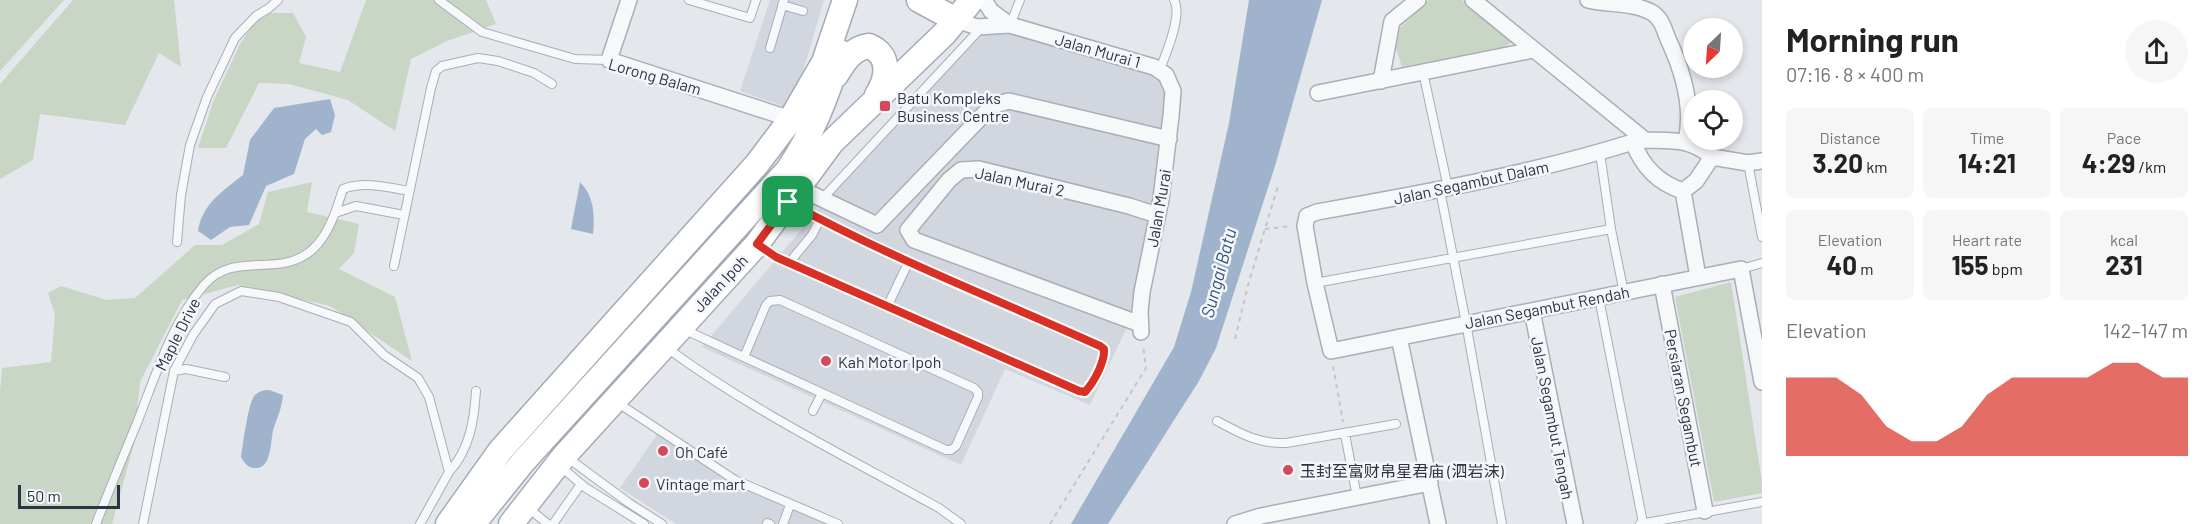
<!DOCTYPE html>
<meta charset="utf-8">
<style>
body{margin:0;font-family:Barlow,"Noto Sans SC",sans-serif;background:#f6f6f6;color:#222;height:100vh;display:flex;flex-direction:column;font-size:22px;white-space:nowrap}
*{box-sizing:border-box;margin:0}
p{font-size:20px;color:#767676}
.icon{flex:none;width:33px;height:33px;fill:none;stroke:currentColor;stroke-width:2;stroke-linecap:round;stroke-linejoin:round}
.map{position:relative;flex:1;overflow:hidden}
.side{display:flex;flex-direction:column;background:#fff;width:450px}
.side>*{flex:none}
.needle{width:39px;rotate:205deg}
.controls{position:absolute;left:1683px;top:18px;display:grid;gap:12px}
.controls a{display:grid;place-items:center;width:60px;height:60px;border-radius:50%;background:#fff;box-shadow:0 3px 9px #0003;font-size:30px}
.scale{position:absolute;left:18px;bottom:15px;width:102px;box-sizing:border-box;padding-left:6px;border:3px solid #2b3445;border-top:0;font-size:16px;line-height:21px;white-space:nowrap;color:#2b3445;-webkit-text-stroke:4px #f4f6f9;paint-order:stroke}
.pin{position:absolute;display:grid;place-items:center;width:51px;height:51px;color:#fff;margin:-26px;border-radius:12px;box-shadow:0 3px 9px #0006}
.round{display:grid;place-items:center;flex:none;width:63px;height:63px;border-radius:32px;background:#f6f6f6}
.headline{display:flex;align-items:center;justify-content:space-between;height:102px;padding:0 24px}
h1{font-size:33px;font-weight:700;line-height:45px}
.metrics{display:grid;grid-template-columns:repeat(3,1fr);gap:9px;height:102px;padding:6px 24px}
.metrics div{display:grid;align-content:center;border-radius:9px;background:#f6f6f6;text-align:center}
.metrics b{font-size:26px;font-weight:700}
.metrics small{font-size:16px;font-weight:400}
.metrics p{font-size:16px}
.chart{height:168px;padding:12px 24px}
.chart p{display:flex;justify-content:space-between}
.chart svg{width:100%;height:108px;margin-top:6px;fill:#d93025;opacity:.7}
main{display:flex;flex:1;min-height:0}
.map>svg:first-child{display:block}
.built{fill:#d2d6de}
.green{fill:#c9d6c5}
.water{fill:#9fb4cc}
.lines{fill:none;stroke-linecap:round;stroke-linejoin:round}
.service-casing{stroke:#a9aeb7;stroke-width:10}
.minor-casing{stroke:#a9aeb7;stroke-width:18}
.primary-casing{stroke:#a3abb8;stroke-width:27}
.path{stroke:#c2c5cb;stroke-width:2;stroke-dasharray:4.5 4.5;stroke-linecap:butt}
.service{stroke:#f7f8fa;stroke-width:8}
.minor{stroke:#f7f8fa;stroke-width:15}
.primary{stroke:#fff;stroke-width:24}
.route-casing{stroke:#fff;stroke-width:12}
.route{stroke:#d93025;stroke-width:8}
.poi-dot{fill:#d1495b;stroke:#f4f6f9;stroke-width:2}
.labels{text-anchor:middle;dominant-baseline:central;stroke-width:5;stroke-linejoin:round;paint-order:stroke}
.street-label{font-size:16px;fill:#2b3445;stroke:#f4f6f9}
.poi-label{font-size:16px;fill:#2b3445;stroke:#f4f6f9;text-anchor:start}
.water-label{font-size:18px;font-style:italic;fill:#34527a;stroke:#f4f6f9}
</style>
<main>
<div class="map">
<svg width="1762" height="524" viewBox="0 0 1762 524">
<rect width="100%" height="100%" fill="#e4e7ec"/>
<!-- built -->
<path class="built" d="M770 0H824L798 88 785 107 740 91Z
M1011 31 1154 73 1162 80 1166 92 1154 208 1127 327 1090 405 1005 369 961 465 702 347 838 186 982 33Z
M659 432 732 480 834 524H676L620 488Z"/>
<!-- green -->
<path class="green" d="M0 0H64L0 71Z
M73 0H174L181 67 159 53 125 125 40 114 33 160 0 179V84Z
M366 0H486L496 24 447 41 411 59 395 131 348 100 289 84 259 83 226 148H198L213 102 240 44 261 13H293L306 37 299 63 340 72Z
M1429 0H1462L1513 41 1505 47 1402 67 1396 48 1400 28Z
M312 182 307 212 359 224 354 253 339 269 395 297 412 361 330 306 238 285 182 300 140 382 134 444 112 524H0V393L2 368 51 362 55 315 48 293 61 286 107 300 135 298 195 245H222L259 224 268 192Z
M1731 282 1762 482V493L1714 502 1675 297Z"/>
<!-- water -->
<path class="water" d="M1249 0H1322L1275 166 1216 348 1199 381 1108 524H1071L1174 347 1191 292 1229 123Z
M330 99 335 115 331 132 322 135 316 129 305 139 294 174 266 186 249 225 230 227 211 240 198 231C202 204 224 190 243 175L250 140 274 108Z
M580 182C594 196 595 215 593 234L571 229Z
M269 390 283 395C282 407 278 416 274 427 270 438 273 469 255 468 248 468 244 463 241 457 243 445 248 402 255 395 259 391 264 390 269 390Z"/>
<g class="lines">
<defs>
<path id="service" d="M439 0 482 32 575 59 609 60
M689 0 750 18 756 0
M782 5 803 11
M1010 25 1020 0
M770 48 784 0
M1160 69C1166 54 1183 14 1174 0
M1423 72 1448 188
M1600 153 1611 229 1624 293
M1748 163 1762 237
M1440 190 1466 323 1502 524
M822 199 981 28
M335 213 356 206 404 215
M177 242 181 195 190 145 207 97 235 38 256 16 269 8 278 0
M759 246 799 268 1079 391 1085 392C1094 382 1105 362 1104 349L1100 346 909 261 820 219 792 204
M789 263 812 235 820 219
M394 266 431 88 436 71 442 66 478 58 498 61 534 73 552 84
M1741 269 1762 263
M1315 283 1611 229
M1599 298 1643 523
M887 307 909 261
M683 329 822 393 813 411
M667 348C751 410 847 457 939 508L961 524
M744 357 766 305 770 301 780 300 974 388 978 392V397L956 446 951 450H946L822 393
M174 371 186 369 225 377
M618 403 735 480 838 524
M1217 421C1242 434 1258 444 1286 443L1396 424
M1345 434 1357 497
M568 458 629 503 662 524
M561 467 586 488 644 524
M449 472C470 449 474 421 476 391
M528 508 548 524
M767 523 770 524
M96 524C109 490 123 457 137 423 155 377 172 322 204 285 235 249 279 280 313 249 329 235 337 208 343 189 364 181 387 187 409 191
M143 524 174 371 193 335 215 304 241 291 279 297 351 322 384 355 418 378 429 397 449 472 420 524
M553 524 581 484
M783 524 790 505
M1640 524 1762 502"/>
<path id="minor" d="M629 0 609 60 791 119
M984 0 991 11 1010 25 1154 67 1166 75 1173 91 1171 116 1161 199 1142 292 1140 312 1141 332
M1473 0 1645 140
M1588 0C1608 5 1632 2 1651 12 1661 17 1664 29 1668 39 1682 69 1694 107 1686 141
M956 20 977 27 1010 25
M1381 81 1392 21 1418 0
M1318 93 1533 50
M1645 140C1673 141 1690 138 1712 157L1696 181 1683 191C1658 183 1642 166 1633 142Z
M1633 142C1530 174 1424 193 1317 212L1307 216 1305 226 1315 283 1331 351 1741 269 1762 382
M1712 157 1748 163 1762 161
M799 188 877 225 985 113 995 105 1009 101 1169 139
M1683 191 1698 277
M1662 284 1705 511
M1532 311 1575 524
M1140 324 914 240 908 230 949 180 961 170 979 169 1129 206 1157 215
M1399 337 1438 524
M1235 524 1261 516 1430 483"/>
<path id="primary" d="M919 0 956 20
M836 75C844 62 852 48 869 46 891 55 888 78 877 95
M448 524 500 451 757 164 791 119 824 62 845 0
M473 524 522 463 788 170C813 133 828 95 840 52
M511 524 565 455 757 244 832 142 945 33 972 0"/>
</defs>
<!-- service casing -->
<use href="#service" class="service-casing"/>
<!-- minor casing -->
<use href="#minor" class="minor-casing"/>
<!-- primary casing -->
<use href="#primary" class="primary-casing"/>
<!-- path -->
<path class="path" d="M1265 229 1292 226
M1235 339 1248 285 1278 186
M1333 366 1343 422
M1050 524 1146 368 1143 345"/>
<!-- service -->
<use href="#service" class="service"/>
<!-- minor -->
<use href="#minor" class="minor"/>
<!-- primary -->
<use href="#primary" class="primary"/>
</g>
<g class="lines">
<defs>
<path id="route" d="M788 202C888 257 996 299 1100 346L1104 349C1105 362 1094 382 1085 392L1079 391 776 257 757 244Z"/>
</defs>
<!-- route casing -->
<use href="#route" class="route-casing"/>
<!-- route -->
<use href="#route" class="route"/>
</g>
<!-- markers -->
<g class="poi-dot">
<rect x="879" y="100" width="12" height="12" rx="3"/>
<circle cx="826" cy="361" r="6"/>
<circle cx="663" cy="451" r="6"/>
<circle cx="1288" cy="470" r="6"/>
<circle cx="644" cy="483" r="6"/>
</g>
<g class="labels">
<!-- street labels -->
<g class="street-label">
<text transform="translate(1098 50) rotate(16)">Jalan Murai 1</text>
<text transform="translate(655 76) rotate(16)">Lorong Balam</text>
<text transform="translate(1020 181) rotate(12)">Jalan Murai 2</text>
<text transform="translate(1471 182) rotate(-12)">Jalan Segambut Dalam</text>
<text transform="translate(1158 208) rotate(-80)">Jalan Murai</text>
<text transform="translate(720 283) rotate(-47)">Jalan Ipoh</text>
<text transform="translate(1547 307) rotate(-11)">Jalan Segambut Rendah</text>
<text transform="translate(177 334) rotate(-63)">Maple Drive</text>
<text transform="translate(1684 398) rotate(79)">Persiaran Segambut</text>
<text transform="translate(1553 418) rotate(79)">Jalan Segambut Tengah</text>
</g>
<!-- poi labels -->
<g class="poi-label">
<text x="897" y="97">Batu Kompleks<tspan x="897" dy="18">Business Centre</tspan></text>
<text x="838" y="361">Kah Motor Ipoh</text>
<text x="675" y="451">Oh Café</text>
<text x="1300" y="470">玉封至富财帛星君庙 (泗岩沫)</text>
<text x="656" y="483">Vintage mart</text>
</g>
<!-- water labels -->
<g class="water-label">
<text transform="translate(1218 273) rotate(-75)">Sungai Batu</text>
</g>
</g>
</svg>
<div class="controls">
<a><svg class="needle" viewBox="-14 -14 28 28"><path d="M0-13l5 13h-10z" fill="#e53935"/><path d="M0 13l5-13h-10z" fill="#767676"/></svg></a>
<a><svg class="icon" aria-label="locate" viewBox="0 0 24 24"><circle cx="12" cy="12" r="6"/><path d="M12 2v4M12 18v4M2 12h4M18 12h4"/></svg></a>
</div>
<div class="scale">50 m</div>
<div class="pin" style="left:788px;top:202px;background:#1e9e55"><svg class="icon" aria-label="arrive" viewBox="0 0 24 24"><path d="M6 21V4h12l-3 4 3 4H6"/></svg></div>
</div>
<section class="side">
<div class="headline"><div><h1>Morning run</h1><p>07:16 · 8 × 400 m</p></div><a class="round"><svg class="icon" aria-label="share" viewBox="0 0 24 24"><path d="M12 15V3M7 8l5-5 5 5M5 13v7h14v-7"/></svg></a></div>
<div class="metrics">
<div><p>Distance</p><b>3.20<small> km</small></b></div>
<div><p>Time</p><b>14:21</b></div>
<div><p>Pace</p><b>4:29<small> /km</small></b></div>
</div>
<div class="metrics">
<div><p>Elevation</p><b>40<small> m</small></b></div>
<div><p>Heart rate</p><b>155<small> bpm</small></b></div>
<div><p>kcal</p><b>231</b></div>
</div>
<div class="chart"><p><span>Elevation</span>142–147 m</p>
<svg viewBox="0 0 160 44" preserveAspectRatio="none"><path d="M0 44V12L10 12L20 12L30 19L40 32L50 38L60 38L70 32L80 19L90 12L100 12L110 12L120 12L130 6L140 6L150 12L160 12V44z"/></svg>
</div>
</section>
</main>
